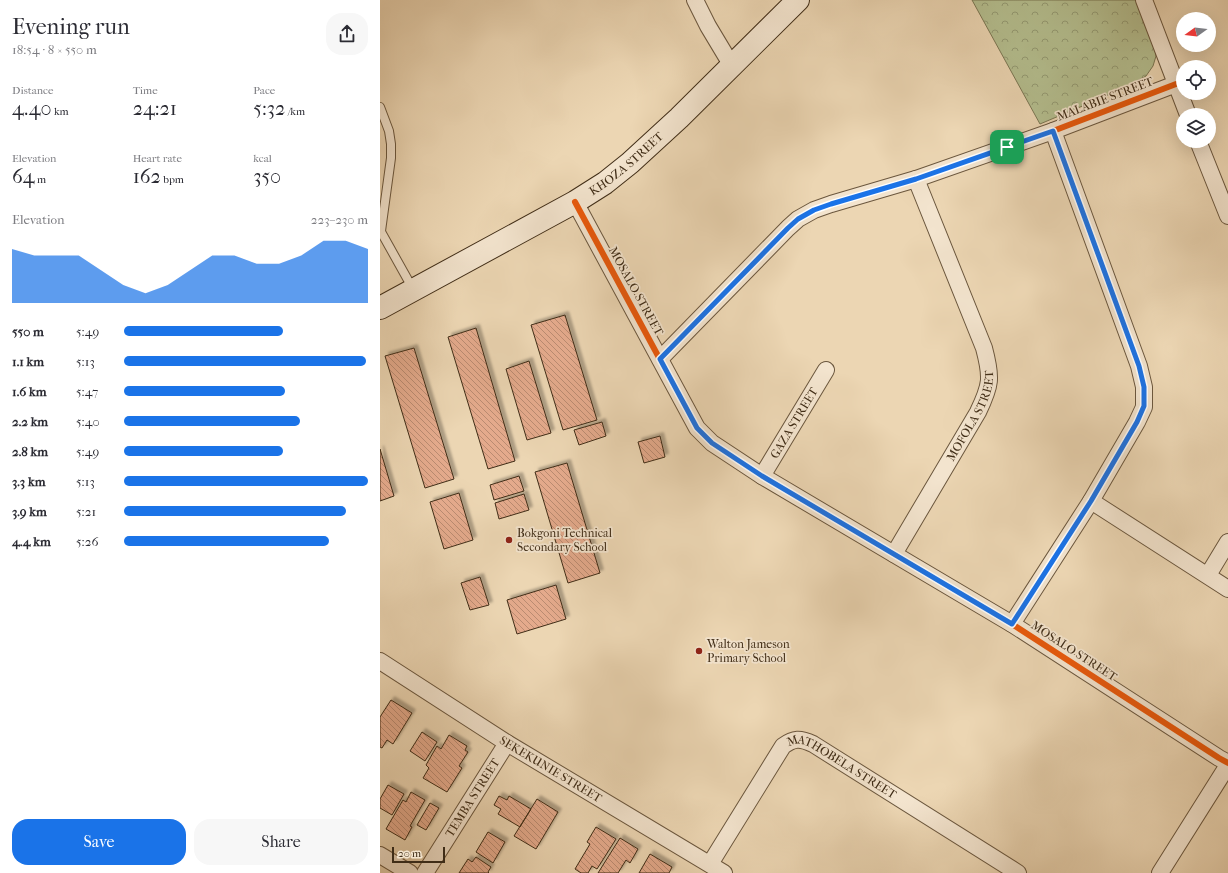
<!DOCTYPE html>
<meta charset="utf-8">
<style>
body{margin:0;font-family:"IM FELL French Canon",serif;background:#f7f7f7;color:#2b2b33;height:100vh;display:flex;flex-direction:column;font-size:15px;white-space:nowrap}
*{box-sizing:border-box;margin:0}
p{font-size:13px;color:#7c7c81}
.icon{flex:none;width:22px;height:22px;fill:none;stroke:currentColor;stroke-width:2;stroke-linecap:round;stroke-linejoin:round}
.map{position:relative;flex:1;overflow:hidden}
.panel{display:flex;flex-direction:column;background:#fff;width:380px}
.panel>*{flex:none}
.needle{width:26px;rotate:255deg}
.buttons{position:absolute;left:796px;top:12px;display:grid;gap:8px}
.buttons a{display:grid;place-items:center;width:40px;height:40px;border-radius:50%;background:#fff;box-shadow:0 4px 16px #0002;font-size:20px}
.scale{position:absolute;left:12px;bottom:10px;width:53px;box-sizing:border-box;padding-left:4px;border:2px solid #402d17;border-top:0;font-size:11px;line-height:14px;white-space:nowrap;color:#402d17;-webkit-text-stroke:3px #f3e4ce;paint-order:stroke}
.pin{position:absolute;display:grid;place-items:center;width:34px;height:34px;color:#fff;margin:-17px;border-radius:8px;box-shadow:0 2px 6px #0006}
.round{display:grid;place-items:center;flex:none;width:42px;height:42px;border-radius:16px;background:#f7f7f7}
.head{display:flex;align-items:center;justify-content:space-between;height:68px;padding:0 12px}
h1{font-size:22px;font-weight:600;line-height:30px}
.figures{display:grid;grid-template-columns:repeat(3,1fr);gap:6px;height:68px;padding:4px 12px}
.figures div{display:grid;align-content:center}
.figures b{font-size:20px;font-weight:600}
.figures small{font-size:11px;font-weight:400}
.figures p{font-size:11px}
.chart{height:112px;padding:8px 12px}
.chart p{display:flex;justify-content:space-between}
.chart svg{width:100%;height:72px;margin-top:4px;fill:#1a73e8;opacity:.7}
.primary-button{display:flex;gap:8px;margin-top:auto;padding:8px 12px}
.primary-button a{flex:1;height:46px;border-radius:16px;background:#1a73e8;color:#fff;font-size:16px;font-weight:600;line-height:46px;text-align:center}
.primary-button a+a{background:#f7f7f7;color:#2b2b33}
ul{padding:0 12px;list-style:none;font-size:13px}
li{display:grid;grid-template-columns:64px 48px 1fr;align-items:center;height:30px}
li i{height:10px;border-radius:5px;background:#1a73e8}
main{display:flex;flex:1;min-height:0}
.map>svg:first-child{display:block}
.park{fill:url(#park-crowns);stroke:#7a7653}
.building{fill:url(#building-back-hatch);stroke:#402d17;filter:url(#shadow)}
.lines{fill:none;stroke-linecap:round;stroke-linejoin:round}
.lane-casing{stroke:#6b573e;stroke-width:10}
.street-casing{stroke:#6b573e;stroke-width:18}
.secondary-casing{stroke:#402d17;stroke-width:24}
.lane{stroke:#f3e4ce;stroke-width:8}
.street{stroke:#f3e4ce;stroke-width:16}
.secondary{stroke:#f3e4ce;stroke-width:22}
.cycleway-casing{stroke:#f3e4ce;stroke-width:8}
.cycleway{stroke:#e8590c;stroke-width:6}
.route-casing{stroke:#fff;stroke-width:8}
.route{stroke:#1a73e8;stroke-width:5}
.poi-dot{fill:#8f2418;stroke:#f3e4ce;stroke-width:1.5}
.labels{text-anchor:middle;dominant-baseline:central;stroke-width:3.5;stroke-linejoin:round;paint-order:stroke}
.street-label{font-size:12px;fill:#402d17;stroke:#f3e4ce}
.poi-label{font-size:12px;fill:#402d17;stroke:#f3e4ce;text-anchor:start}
</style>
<main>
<section class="panel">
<div class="head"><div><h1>Evening run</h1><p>18:54 · 8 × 550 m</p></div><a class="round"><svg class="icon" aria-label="share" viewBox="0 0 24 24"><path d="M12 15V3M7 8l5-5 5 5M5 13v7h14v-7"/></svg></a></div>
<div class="figures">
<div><p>Distance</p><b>4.40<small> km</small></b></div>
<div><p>Time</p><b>24:21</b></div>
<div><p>Pace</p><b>5:32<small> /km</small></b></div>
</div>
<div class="figures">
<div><p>Elevation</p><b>64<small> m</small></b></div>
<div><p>Heart rate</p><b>162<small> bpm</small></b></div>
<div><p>kcal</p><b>350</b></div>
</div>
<div class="chart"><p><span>Elevation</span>223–230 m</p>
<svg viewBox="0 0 160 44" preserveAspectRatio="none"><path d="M0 44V11L10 15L20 15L30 15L40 24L50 33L60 38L70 33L80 24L90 15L100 15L110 20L120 20L130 15L140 6L150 6L160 11V44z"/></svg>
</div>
<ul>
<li><b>550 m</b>5:49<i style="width:65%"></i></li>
<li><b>1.1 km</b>5:13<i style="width:99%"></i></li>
<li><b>1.6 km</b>5:47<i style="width:66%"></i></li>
<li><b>2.2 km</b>5:40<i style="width:72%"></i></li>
<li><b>2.8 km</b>5:49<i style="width:65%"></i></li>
<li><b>3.3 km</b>5:13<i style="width:100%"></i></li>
<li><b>3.9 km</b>5:21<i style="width:91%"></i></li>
<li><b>4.4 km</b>5:26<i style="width:84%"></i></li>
</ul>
<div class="primary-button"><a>Save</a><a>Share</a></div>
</section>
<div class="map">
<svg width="848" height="873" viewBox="0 0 848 873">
<defs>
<pattern id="park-crowns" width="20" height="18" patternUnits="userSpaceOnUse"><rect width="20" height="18" fill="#b4be8f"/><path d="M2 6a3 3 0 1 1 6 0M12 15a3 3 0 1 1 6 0" fill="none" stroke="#949b74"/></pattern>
<pattern id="building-back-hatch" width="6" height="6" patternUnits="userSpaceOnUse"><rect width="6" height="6" fill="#e4aa8c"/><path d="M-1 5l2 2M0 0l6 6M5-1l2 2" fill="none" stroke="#ba8b71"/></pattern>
<filter id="shadow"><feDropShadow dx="3.5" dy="-3.5" stdDeviation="1" flood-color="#0004"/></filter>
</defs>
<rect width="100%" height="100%" fill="#ecd6b3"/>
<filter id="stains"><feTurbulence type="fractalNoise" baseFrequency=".005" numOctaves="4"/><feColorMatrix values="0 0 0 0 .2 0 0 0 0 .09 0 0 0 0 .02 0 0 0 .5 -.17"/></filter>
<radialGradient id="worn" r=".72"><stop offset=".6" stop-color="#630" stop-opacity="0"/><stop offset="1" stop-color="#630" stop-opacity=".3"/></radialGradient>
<!-- park -->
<path class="park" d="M592 0H758L774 40 776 56 773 66 766 76 745 88 660 124Z"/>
<!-- building -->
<path class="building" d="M185 315 217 420 183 430 151 325Z
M96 328 135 461 108 469 68 337Z
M34 348 74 479 45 488 5 356Z
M149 361 171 433 147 440 126 369Z
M222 422 226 436 199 445 194 430Z
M280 436 285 457 264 463 258 442Z
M0 449 14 496 0 501Z
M187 463 220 573 188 583 155 472Z
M139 476 144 491 114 500 110 485Z
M79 493 93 540 64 549 50 502Z
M144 494 149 510 119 519 115 503Z
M100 577 109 605 90 610 81 583Z
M176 585 186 619 137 634 127 600Z
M11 700 32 713 13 744 7 740 2 748 0 747V717Z
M42 732 57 742 45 761 30 751Z
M69 735 87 746 85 750 88 752 79 766 82 768 67 792 43 778 49 768 46 765 57 746 61 749Z
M8 785 24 794 12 815 0 808V799Z
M31 792 45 800 30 826 32 827 25 840 6 829 23 800 26 802Z
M119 796 127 800 129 796 151 809 140 827 118 814 121 809 114 805Z
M157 799 178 812 156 849 134 836Z
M50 803 59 808 46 830 37 825Z
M216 827 236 839 217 869 212 866 208 873H201L195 869 210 844 207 842Z
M108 832 125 842 113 863 96 852Z
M240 838 258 849 250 863 246 860 238 873H218Z
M270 854 292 867 289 873H259Z
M96 857 111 867 108 872 109 873H79L88 859 92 862Z"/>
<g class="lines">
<defs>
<path id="lane" d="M0 107 9 131 11 144V158L1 231
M0 230 33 289"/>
<g id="street">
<path d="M315 0 328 26 352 66"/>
<path d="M764 0 808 115"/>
<path d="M818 141 848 216"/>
<path d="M195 202 317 428 332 443 382 476 632 624 839 758 848 763"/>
<path d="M280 359 408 228 418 219 434 210 451 204 536 179 673 131 796 84"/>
<path id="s1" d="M382 476 446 370"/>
<path d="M711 501 848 589"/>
<path id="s2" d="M514 554 598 412C611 385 612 378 604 348L536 179"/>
<path d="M828 575 848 542"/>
<path d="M632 624 711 501 757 422 764 407V387L759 366 673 131"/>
<path id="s3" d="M0 661 127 743 344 873"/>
<path d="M0 855 30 873"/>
<path id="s4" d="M330 864 403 746C414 738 420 738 433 744L638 873"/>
<path id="s5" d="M45 873 127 743"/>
<path d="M780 873 848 765"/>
</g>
<g id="secondary">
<path id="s6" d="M0 308 195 202 225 183 250 163 299 118 418 0"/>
</g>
</defs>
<!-- lane casing -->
<use href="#lane" class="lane-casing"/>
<!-- street casing -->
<use href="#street" class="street-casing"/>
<!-- secondary casing -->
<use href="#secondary" class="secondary-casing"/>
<!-- lane -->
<use href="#lane" class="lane"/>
<!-- street -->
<use href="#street" class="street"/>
<!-- secondary -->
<use href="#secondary" class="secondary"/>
<defs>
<path id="cycleway" d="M195 202 317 428 332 443 382 476 632 624 839 758 848 763
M280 359 408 228 418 219 434 210 451 204 536 179 673 131 796 84"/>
</defs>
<!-- cycleway casing -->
<use href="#cycleway" class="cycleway-casing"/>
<!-- cycleway -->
<use href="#cycleway" class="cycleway"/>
</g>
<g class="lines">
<defs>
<path id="route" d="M673 131 759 366 764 387V406L757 422 711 501 632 624 382 476 332 443 317 428 280 359 408 228 418 219 434 210 451 204 536 179Z"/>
</defs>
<!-- route casing -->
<use href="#route" class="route-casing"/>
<!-- route -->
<use href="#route" class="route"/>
</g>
<!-- markers -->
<g class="poi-dot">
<circle cx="129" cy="540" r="4"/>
<circle cx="319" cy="651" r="4"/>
</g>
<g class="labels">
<!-- street labels -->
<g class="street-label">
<text transform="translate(725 99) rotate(-21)">MALABIE STREET</text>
<text stroke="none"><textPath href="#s6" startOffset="286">KHOZA STREET</textPath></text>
<text transform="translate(256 291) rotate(61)">MOSALO STREET</text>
<text stroke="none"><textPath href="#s2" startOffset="159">MOFOLA STREET</textPath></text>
<text stroke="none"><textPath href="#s1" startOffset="62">GAZA STREET</textPath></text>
<text transform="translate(694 651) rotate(33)">MOSALO STREET</text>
<text stroke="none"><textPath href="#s3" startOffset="202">SEKEKUNIE STREET</textPath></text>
<text stroke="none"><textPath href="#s4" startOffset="206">MATHOBELA STREET</textPath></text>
<text stroke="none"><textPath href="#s5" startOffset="89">TEMBA STREET</textPath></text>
</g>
<!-- poi labels -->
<g class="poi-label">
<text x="137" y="533">Bokgoni Technical<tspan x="137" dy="14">Secondary School</tspan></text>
<text x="327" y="644">Walton Jameson<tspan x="327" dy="14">Primary School</tspan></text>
</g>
</g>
<rect width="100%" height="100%" filter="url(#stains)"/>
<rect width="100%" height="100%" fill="url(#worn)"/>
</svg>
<div class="buttons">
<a><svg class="needle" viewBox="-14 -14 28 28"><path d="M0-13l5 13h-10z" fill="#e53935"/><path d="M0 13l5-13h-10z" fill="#7c7c81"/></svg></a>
<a><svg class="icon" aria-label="locate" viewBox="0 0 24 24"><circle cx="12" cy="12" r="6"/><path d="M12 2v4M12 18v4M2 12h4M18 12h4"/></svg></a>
<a><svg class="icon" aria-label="layers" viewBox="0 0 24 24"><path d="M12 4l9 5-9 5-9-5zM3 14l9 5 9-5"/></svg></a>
</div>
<div class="scale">20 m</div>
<div class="pin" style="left:627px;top:147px;background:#1e9e55"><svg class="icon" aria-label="arrive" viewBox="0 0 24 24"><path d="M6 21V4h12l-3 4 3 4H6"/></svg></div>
</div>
</main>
